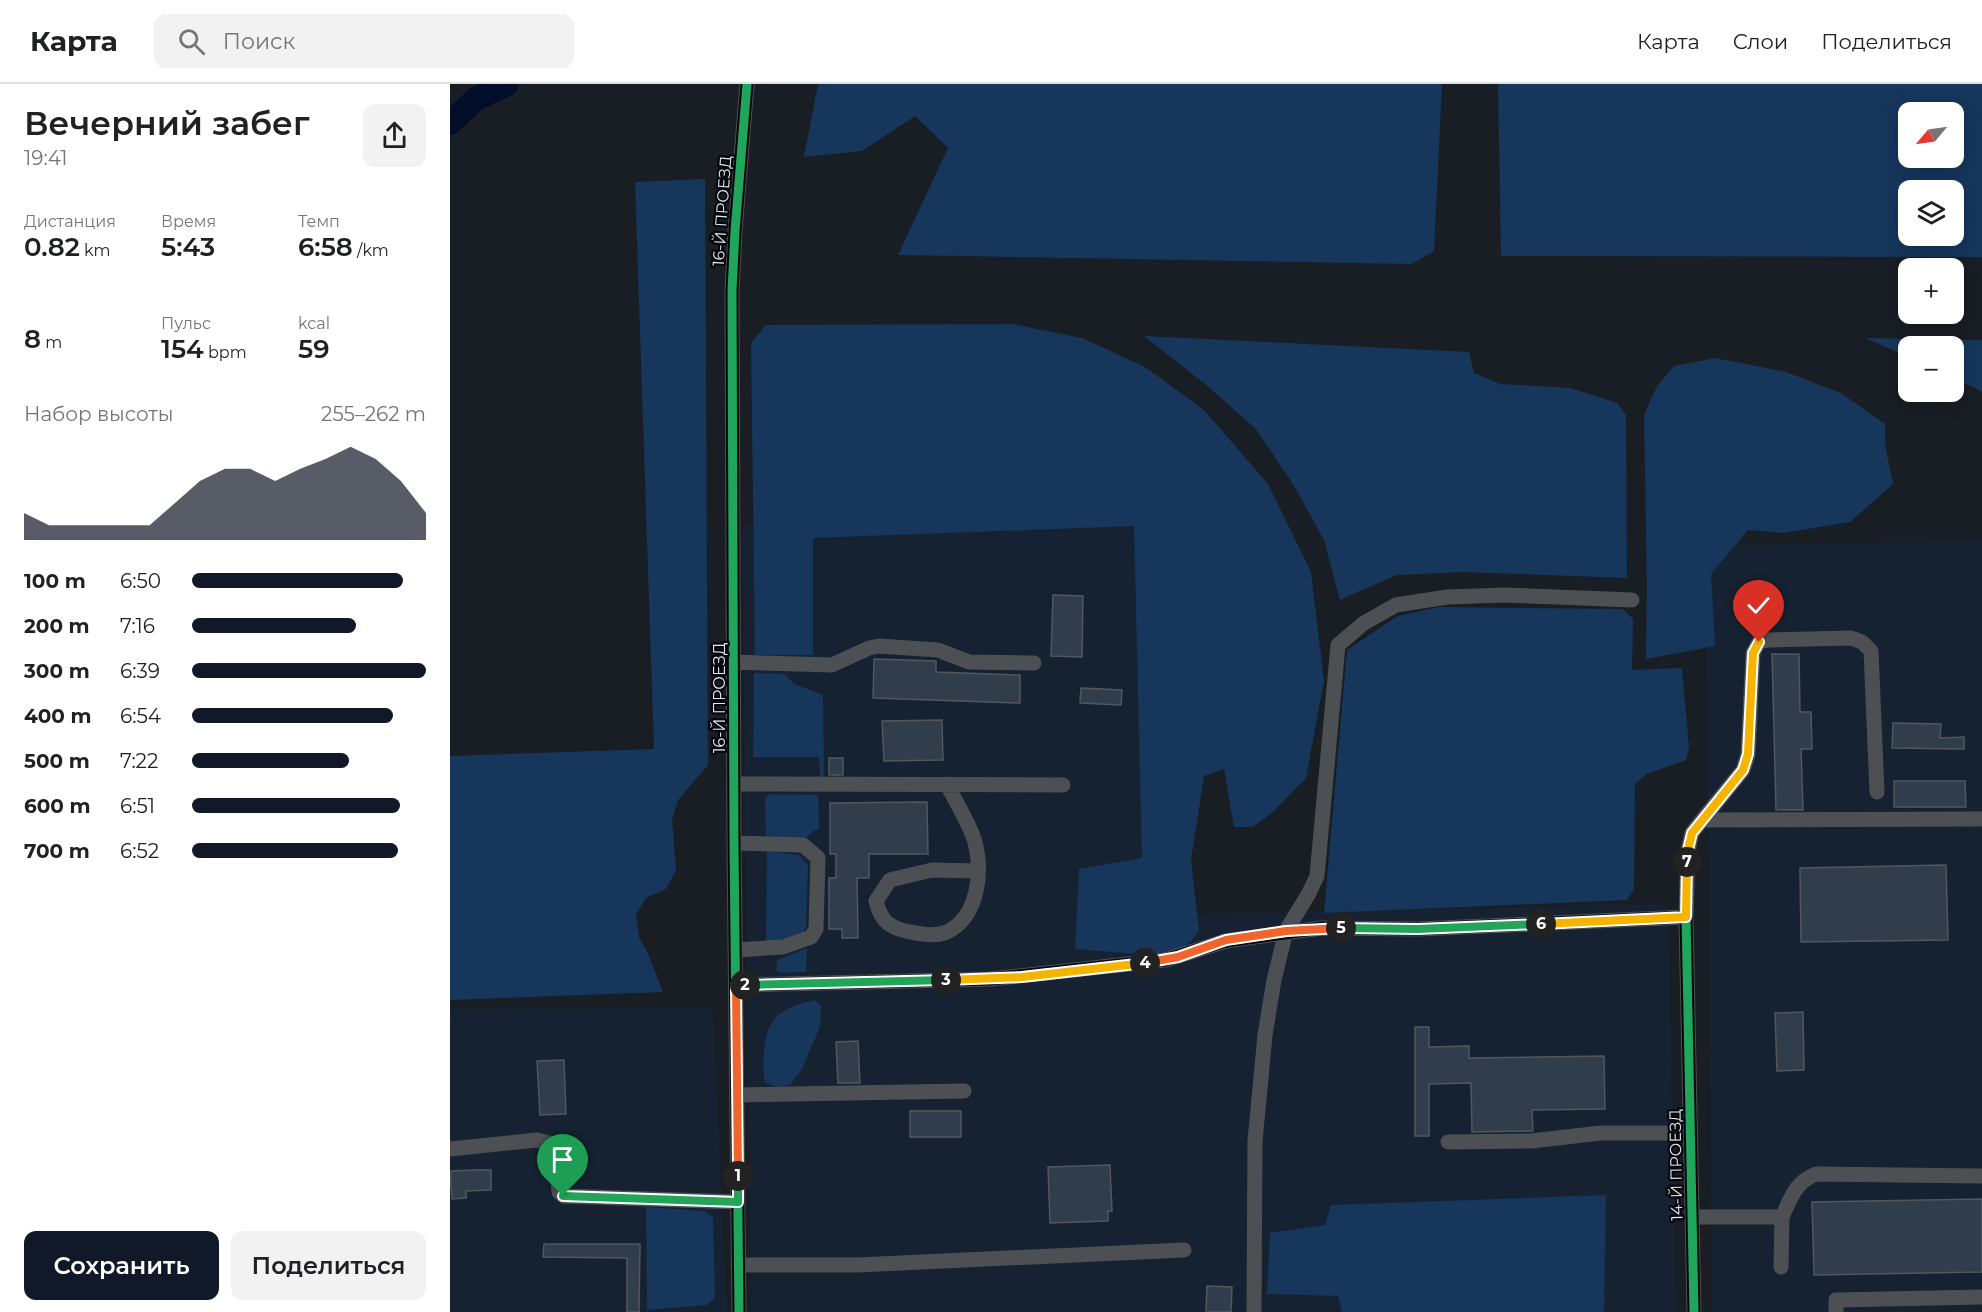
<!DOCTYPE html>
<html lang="ru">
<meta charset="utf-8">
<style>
body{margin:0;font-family:Montserrat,sans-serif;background:#f2f2f2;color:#202124;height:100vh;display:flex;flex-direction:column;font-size:22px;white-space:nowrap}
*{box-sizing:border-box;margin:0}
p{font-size:20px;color:#757577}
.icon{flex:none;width:33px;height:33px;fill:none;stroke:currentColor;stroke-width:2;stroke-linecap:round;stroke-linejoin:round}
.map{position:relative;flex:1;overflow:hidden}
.details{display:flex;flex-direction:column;background:#fff;width:450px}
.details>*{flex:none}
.needle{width:39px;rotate:241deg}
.fabs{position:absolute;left:1448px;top:18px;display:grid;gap:12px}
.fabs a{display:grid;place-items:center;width:66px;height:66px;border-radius:12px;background:#fff;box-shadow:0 3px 15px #0003;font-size:30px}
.pin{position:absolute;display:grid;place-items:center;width:51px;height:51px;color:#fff;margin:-62px -26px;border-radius:50% 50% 50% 0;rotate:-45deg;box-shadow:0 0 6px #0007}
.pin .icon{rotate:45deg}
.km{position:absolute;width:30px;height:30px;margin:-15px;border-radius:50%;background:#222;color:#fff;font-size:16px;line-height:30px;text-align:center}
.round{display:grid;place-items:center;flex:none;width:63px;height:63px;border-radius:12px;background:#f2f2f2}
.headline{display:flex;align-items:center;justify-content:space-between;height:102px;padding:0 24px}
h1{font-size:33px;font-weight:600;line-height:45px}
.metrics{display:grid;grid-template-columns:repeat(3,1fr);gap:9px;height:102px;padding:6px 24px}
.metrics div{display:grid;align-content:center}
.metrics b{font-size:26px;font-weight:600}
.metrics small{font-size:16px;font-weight:400}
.metrics p{font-size:16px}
.chart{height:168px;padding:12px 24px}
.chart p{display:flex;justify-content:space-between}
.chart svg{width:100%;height:108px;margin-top:6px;fill:#111827;opacity:.7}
.primary-button{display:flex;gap:12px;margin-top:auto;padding:12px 24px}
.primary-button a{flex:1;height:69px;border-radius:12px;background:#111827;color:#fff;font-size:24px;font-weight:600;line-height:69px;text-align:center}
.primary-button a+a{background:#f2f2f2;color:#202124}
ul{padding:0 24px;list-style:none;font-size:20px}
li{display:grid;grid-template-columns:96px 72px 1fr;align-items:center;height:45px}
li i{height:15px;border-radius:8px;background:#111827}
header{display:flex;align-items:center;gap:36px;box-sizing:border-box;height:84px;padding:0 30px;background:#fff;border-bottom:2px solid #e0e0e0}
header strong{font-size:28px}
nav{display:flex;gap:33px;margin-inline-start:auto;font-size:21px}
.search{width:420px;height:54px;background:#f2f2f2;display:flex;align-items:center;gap:15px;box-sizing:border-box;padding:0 21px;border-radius:12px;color:#757577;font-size:22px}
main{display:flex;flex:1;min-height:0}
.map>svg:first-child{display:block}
.built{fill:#162231}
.green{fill:#16365c;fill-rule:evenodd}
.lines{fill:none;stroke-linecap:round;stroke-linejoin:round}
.river{stroke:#020e29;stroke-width:24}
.building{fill:#303d4b;stroke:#52575c;stroke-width:1.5}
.minor{stroke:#4d5052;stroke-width:15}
.cycleway-casing{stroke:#05070c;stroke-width:13}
.cycleway{stroke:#20a55d;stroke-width:9}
.split-1-casing{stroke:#fff;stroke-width:12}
.split-2-casing{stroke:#fff;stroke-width:12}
.split-3-casing{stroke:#fff;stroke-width:12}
.split-4-casing{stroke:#fff;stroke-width:12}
.split-5-casing{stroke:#fff;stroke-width:12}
.split-6-casing{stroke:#fff;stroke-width:12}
.split-7-casing{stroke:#fff;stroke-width:12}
.split-8-casing{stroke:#fff;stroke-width:12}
.split-1{stroke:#22a559;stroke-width:8}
.split-2{stroke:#f0652b;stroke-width:8}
.split-3{stroke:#22a559;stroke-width:8}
.split-4{stroke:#f5b400;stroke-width:8}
.split-5{stroke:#f0652b;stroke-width:8}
.split-6{stroke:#22a559;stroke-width:8}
.split-7{stroke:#f5b400;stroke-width:8}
.split-8{stroke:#f5b400;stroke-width:8}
.labels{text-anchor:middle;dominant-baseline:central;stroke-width:4.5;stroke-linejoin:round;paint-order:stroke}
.street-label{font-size:16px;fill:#e1e7ef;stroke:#05070c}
</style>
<header>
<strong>Карта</strong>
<div class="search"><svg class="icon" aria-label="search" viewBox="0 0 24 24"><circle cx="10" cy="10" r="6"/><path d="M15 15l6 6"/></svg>Поиск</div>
<nav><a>Карта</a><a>Слои</a><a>Поделиться</a></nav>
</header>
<main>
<section class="details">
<div class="headline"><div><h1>Вечерний забег</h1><p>19:41</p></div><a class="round"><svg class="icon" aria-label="share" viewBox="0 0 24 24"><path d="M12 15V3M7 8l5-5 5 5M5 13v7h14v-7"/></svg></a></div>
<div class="metrics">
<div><p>Дистанция</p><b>0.82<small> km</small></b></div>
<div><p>Время</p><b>5:43</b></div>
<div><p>Темп</p><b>6:58<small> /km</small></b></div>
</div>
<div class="metrics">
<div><b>8<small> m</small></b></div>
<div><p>Пульс</p><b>154<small> bpm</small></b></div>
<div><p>kcal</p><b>59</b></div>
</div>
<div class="chart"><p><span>Набор высоты</span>255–262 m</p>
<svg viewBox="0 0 160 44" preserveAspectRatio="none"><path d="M0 44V33L10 38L20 38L30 38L40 38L50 38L60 29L70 20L80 15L90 15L100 20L110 15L120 11L130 6L140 11L150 20L160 33V44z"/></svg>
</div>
<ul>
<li><b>100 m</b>6:50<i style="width:90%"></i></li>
<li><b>200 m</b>7:16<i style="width:70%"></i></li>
<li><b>300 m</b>6:39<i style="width:100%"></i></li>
<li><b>400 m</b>6:54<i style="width:86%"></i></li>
<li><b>500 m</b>7:22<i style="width:67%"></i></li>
<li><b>600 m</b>6:51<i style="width:89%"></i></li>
<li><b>700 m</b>6:52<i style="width:88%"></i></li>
</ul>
<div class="primary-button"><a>Сохранить</a><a>Поделиться</a></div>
</section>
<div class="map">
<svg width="1532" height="1228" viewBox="0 0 1532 1228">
<rect width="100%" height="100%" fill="#191e24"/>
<!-- built -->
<path class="built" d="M709 430 717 831 1218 820 1226 1228H301L292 448 299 440Z
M1532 456V1228H1262L1256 462Z
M263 924 277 1228H0V925Z"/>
<!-- green -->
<path class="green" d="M368 0H992L984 167 962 180 448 171 498 64 465 32 412 67 354 73Z
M1048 0H1532V173L1051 172ZM1458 28H1503V74H1458ZM1458 106H1503V152H1458Z
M255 95 258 681 228 716 222 736 226 786 216 805 196 814 186 831 189 854 197 867 213 908 0 916V672L204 665 185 98Z
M562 240 632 254 695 283 754 326 818 400 861 488 874 597 856 694 824 727 803 743H784L774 685 754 692 741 776 749 846 741 858 723 869 688 870 625 865 629 785 692 774 684 442 363 454V571H305L301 259 316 241Z
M694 252 1019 268 1024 289 1050 300 1120 304 1167 319 1176 331 1177 494 1014 488 947 491 890 516 874 456 843 400 806 345 755 300Z
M1416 254 1532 256V308L1503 293V262H1458V273Z
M1265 274 1336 288 1391 309 1435 340V360L1443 400 1400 438 1334 449 1298 446 1261 490 1265 562 1196 575 1197 502 1194 331 1207 302 1224 282Z
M989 523 1173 525 1183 535 1182 586 1232 584 1239 664 1236 676 1197 690 1185 700 1184 805 1177 816 874 829 897 566 948 532Z
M304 589 334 590 344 600 373 611 374 695H370L369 673H303Z
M319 710 368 711 369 745 365 746 354 756 316 752 315 716Z
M317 766 349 771 358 781 356 844 353 850 316 859Z
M357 864 356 888 331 889 326 887 327 876Z
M365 916 371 922 370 943 352 985 340 1001 328 1003 315 999C312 980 312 943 329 930 340 922 352 919 365 916Z
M1156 1111 1154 1228H892L888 1212 817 1210 820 1149 875 1141 881 1121Z
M196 1123 254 1127 263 1133 265 1214 257 1221 197 1226Z"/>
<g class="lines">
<!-- river -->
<path class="river" d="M0 39 26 15 57 0"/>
</g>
<!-- building -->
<path class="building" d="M603 511 633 512 632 573 601 572Z
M1322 570H1349L1350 628H1361L1362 665H1351L1353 726H1326Z
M424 575 486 577V588L570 591V619L423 614Z
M631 604 672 606 671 621 630 619Z
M492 636 493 676 434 677 432 637Z
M1443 639 1491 640 1490 654 1514 653V665L1442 664Z
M379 674H393V691H379Z
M1444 697H1515L1516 723H1444Z
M477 718 478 770H419V794H407L408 854H392V845H379V794H386V770H380V719Z
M1496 781 1498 856 1351 858 1350 784Z
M1353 928 1354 986 1327 987 1325 929Z
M965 943H979V963L1019 962V974L1154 972 1155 1025 1082 1026 1083 1047 1022 1048 1021 999 979 1000V1052H965Z
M408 957 410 999H388L386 958Z
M114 976 116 1030 90 1031 87 977Z
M460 1027H511V1053H460Z
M660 1081 662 1127H658V1137L600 1139 598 1083Z
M25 1086H41V1106L16 1107V1114L2 1115 0 1087Z
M1532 1115V1188L1364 1191 1362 1118Z
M94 1160H190L189 1228H177V1174L93 1173Z
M757 1202 782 1203 781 1228H756Z"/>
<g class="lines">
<!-- minor -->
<path class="minor" d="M283 578 382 581 419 564 429 562 488 566 519 578 584 579
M284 700 613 701
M497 700C506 719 519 738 525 758 533 789 528 833 497 848 485 853 472 850 460 848 440 844 431 838 426 817L440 796 482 786 527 787
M1252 736 1293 686 1298 670 1303 569 1309 558 1318 556 1401 554 1412 558 1421 567 1427 708
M284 759 353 761 368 774 366 845 361 853 333 863 286 866
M1236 833 1238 766 1242 749 1252 736 1532 735
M286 901 541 895 715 876 776 857 871 844 968 845 1236 833 1244 1228
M287 1011 514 1007
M998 1058 1081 1057 1151 1049H1240
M0 1065 87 1056 99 1059 105 1067 109 1108 113 1112 288 1118
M1242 1133H1332C1341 1114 1345 1098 1366 1090L1532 1092
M288 1181H407L734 1166
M1331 1183 1332 1133
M289 1228 284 759 282 207 285 147 297 0
M804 1228 805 1057 815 951 824 896 836 847 859 809 867 792 888 561 914 539 946 521 997 513 1056 511 1182 516
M1386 1228V1216L1532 1213"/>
<defs>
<path id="cycleway" d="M286 901 541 895 715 876 776 857 871 844 968 845 1236 833 1244 1228
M289 1228 284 759 282 207 285 147 297 0"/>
</defs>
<!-- cycleway casing -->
<use href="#cycleway" class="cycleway-casing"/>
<!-- cycleway -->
<use href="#cycleway" class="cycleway"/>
</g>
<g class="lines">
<defs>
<path id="split-1" d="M113 1112 288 1118V1092"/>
<path id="split-2" d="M288 1092 286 901H295"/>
<path id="split-3" d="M295 901 496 896"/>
<path id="split-4" d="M496 896 572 893 695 879"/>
<path id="split-5" d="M695 879 728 873 776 856 836 847 891 844"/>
<path id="split-6" d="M891 844 968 845 1091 840"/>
<path id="split-7" d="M1091 840 1236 833 1237 778"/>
<path id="split-8" d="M1237 778 1238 766 1242 749 1293 686 1298 670 1303 569 1309 558"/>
</defs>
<!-- split-1 casing -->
<use href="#split-1" class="split-1-casing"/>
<!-- split-2 casing -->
<use href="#split-2" class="split-2-casing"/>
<!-- split-3 casing -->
<use href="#split-3" class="split-3-casing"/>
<!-- split-4 casing -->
<use href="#split-4" class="split-4-casing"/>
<!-- split-5 casing -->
<use href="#split-5" class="split-5-casing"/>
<!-- split-6 casing -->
<use href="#split-6" class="split-6-casing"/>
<!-- split-7 casing -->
<use href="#split-7" class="split-7-casing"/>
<!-- split-8 casing -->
<use href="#split-8" class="split-8-casing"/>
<!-- split-1 -->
<use href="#split-1" class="split-1"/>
<!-- split-2 -->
<use href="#split-2" class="split-2"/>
<!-- split-3 -->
<use href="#split-3" class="split-3"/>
<!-- split-4 -->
<use href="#split-4" class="split-4"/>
<!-- split-5 -->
<use href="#split-5" class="split-5"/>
<!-- split-6 -->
<use href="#split-6" class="split-6"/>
<!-- split-7 -->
<use href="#split-7" class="split-7"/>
<!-- split-8 -->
<use href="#split-8" class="split-8"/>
</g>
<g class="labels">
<!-- street labels -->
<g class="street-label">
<text transform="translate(272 127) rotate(-86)">16-Й ПРОЕЗД</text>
<text transform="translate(269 614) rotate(-90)">16-Й ПРОЕЗД</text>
<text transform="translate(1226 1081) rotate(-91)">14-Й ПРОЕЗД</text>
</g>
</g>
</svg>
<div class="fabs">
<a><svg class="needle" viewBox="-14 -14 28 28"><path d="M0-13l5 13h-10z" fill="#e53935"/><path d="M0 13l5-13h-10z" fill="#757577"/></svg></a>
<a><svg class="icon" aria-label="layers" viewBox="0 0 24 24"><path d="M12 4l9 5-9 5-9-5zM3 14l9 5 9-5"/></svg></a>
<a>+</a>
<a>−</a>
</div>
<div class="pin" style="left:113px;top:1112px;background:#1e9e55"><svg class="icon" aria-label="arrive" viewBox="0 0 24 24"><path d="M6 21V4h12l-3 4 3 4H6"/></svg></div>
<div class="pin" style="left:1309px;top:558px;background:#d93025"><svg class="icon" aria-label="check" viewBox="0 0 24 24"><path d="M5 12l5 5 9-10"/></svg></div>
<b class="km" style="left:288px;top:1092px">1</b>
<b class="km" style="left:295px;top:901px">2</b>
<b class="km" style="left:496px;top:896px">3</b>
<b class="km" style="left:695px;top:879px">4</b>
<b class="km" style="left:891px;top:844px">5</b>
<b class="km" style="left:1091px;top:840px">6</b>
<b class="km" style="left:1237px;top:778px">7</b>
</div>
</main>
